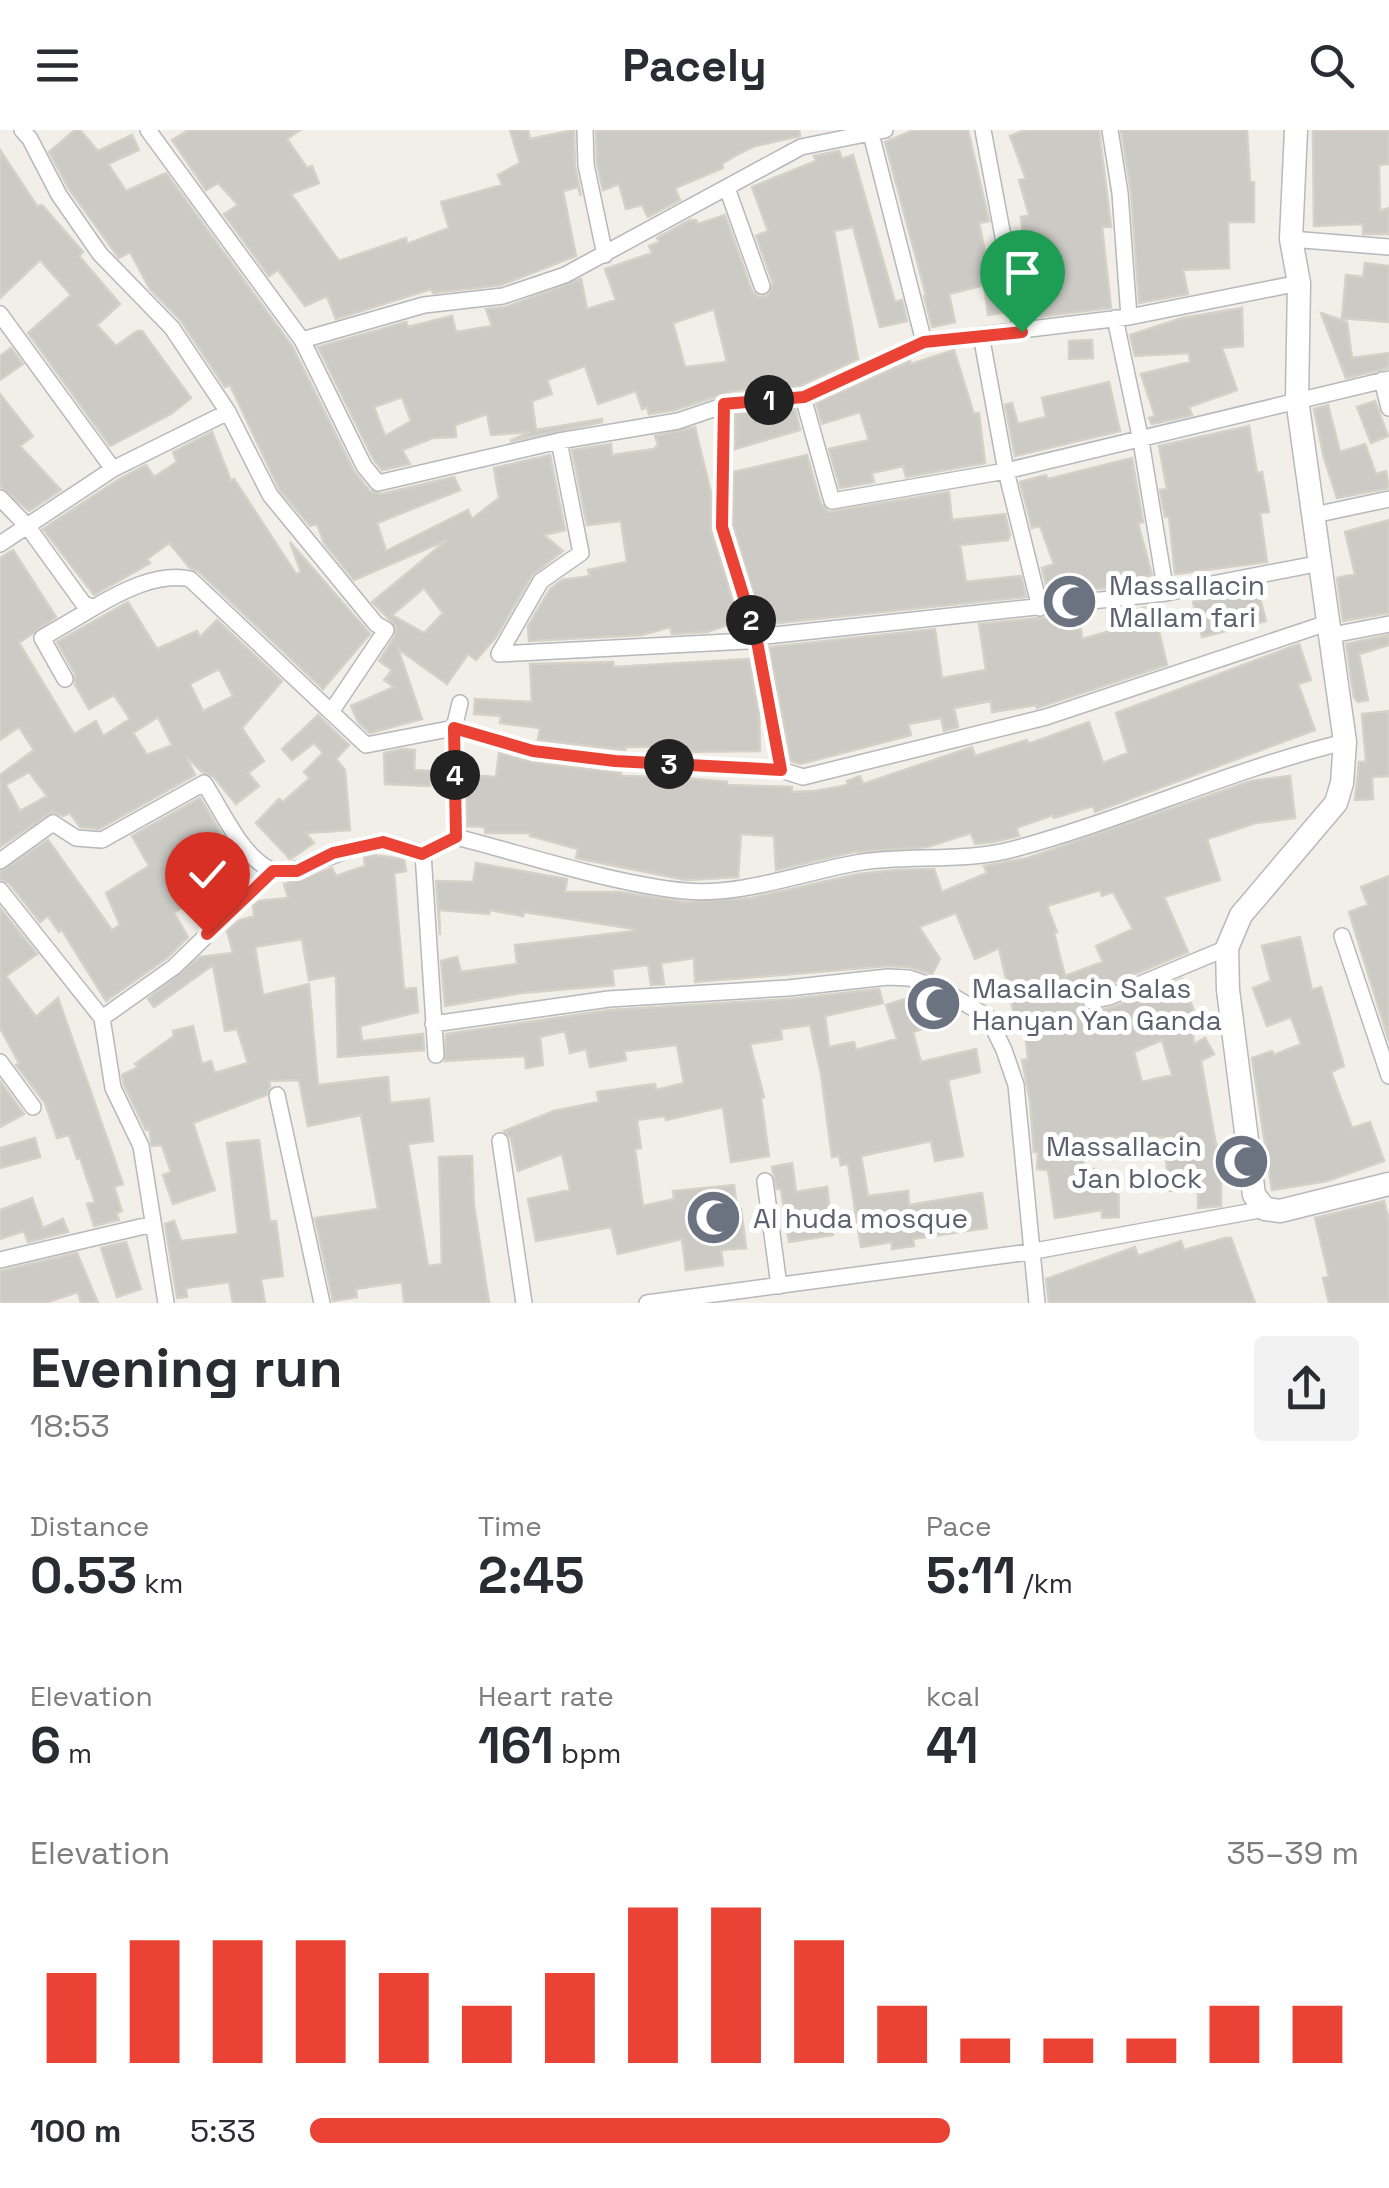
<!DOCTYPE html>
<meta charset="utf-8">
<style>
body{margin:0;font-family:"Space Grotesk",sans-serif;background:#f2f2f3;color:#2b2b33;height:100vh;display:flex;flex-direction:column;font-size:38px;white-space:nowrap}
*{box-sizing:border-box;margin:0}
p{font-size:32px;color:#7c7c81}
.icon{flex:none;width:55px;height:55px;fill:none;stroke:currentColor;stroke-width:2;stroke-linecap:round;stroke-linejoin:round}
.map{position:relative;height:1173px;overflow:hidden}
.drawer{display:flex;flex-direction:column;background:#fff;flex:1}
.drawer>*{flex:none}
.pin{position:absolute;display:grid;place-items:center;width:85px;height:85px;color:#fff;margin:-102px -42px;border-radius:50% 50% 50% 0;rotate:-45deg;box-shadow:0 0 10px #0007}
.pin .icon{rotate:45deg}
.km{position:absolute;width:50px;height:50px;margin:-25px;border-radius:50%;background:#222;color:#fff;font-size:28px;line-height:50px;text-align:center}
.round{display:grid;place-items:center;flex:none;width:105px;height:105px;border-radius:10px;background:#f2f2f3}
.overview{display:flex;align-items:center;justify-content:space-between;height:170px;padding:0 30px}
h1{font-size:55px;font-weight:700;line-height:75px}
.stats{display:grid;grid-template-columns:repeat(3,1fr);gap:15px;height:170px;padding:10px 30px}
.stats div{display:grid;align-content:center}
.stats b{font-size:50px;font-weight:700}
.stats small{font-size:28px;font-weight:400}
.stats p{font-size:28px}
.chart{height:280px;padding:20px 30px}
.chart p{display:flex;justify-content:space-between}
.chart svg{width:100%;height:180px;margin-top:10px;stroke:#ea4335;stroke-width:6}
ul{padding:0 30px;list-style:none;font-size:32px}
li{display:grid;grid-template-columns:160px 120px 1fr;align-items:center;height:75px}
li i{height:25px;border-radius:12px;background:#ea4335}
header{display:flex;justify-content:space-between;align-items:center;height:130px;padding:0 30px;background:#fff;font-size:45px;font-weight:700}
.map>svg:first-child{display:block}
.building{fill:#cccac5;stroke:#d6d1c6;stroke-width:2.5;fill-rule:evenodd}
.lines{fill:none;stroke-linecap:round;stroke-linejoin:round}
.street-casing{stroke:#b5b8bc;stroke-width:18}
.secondary-casing{stroke:#b6babf;stroke-width:25}
.street{stroke:#fff;stroke-width:15}
.secondary{stroke:#fff;stroke-width:22}
.route-casing{stroke:#fff;stroke-width:20}
.route{stroke:#ea4335;stroke-width:12}
.labels{text-anchor:middle;dominant-baseline:central;stroke-width:10;stroke-linejoin:round;paint-order:stroke}
.worship-label{font-size:28px;fill:#5b616d;stroke:#fff;text-anchor:start}
</style>
<header><svg class="icon" aria-label="menu" viewBox="0 0 24 24"><path d="M4 6h16M4 12h16M4 18h16"/></svg>Pacely<svg class="icon" aria-label="search" viewBox="0 0 24 24"><circle cx="10" cy="10" r="6"/><path d="M15 15l6 6"/></svg></header>
<div class="map">
<svg width="1389" height="1173" viewBox="0 0 1389 1173">
<rect width="100%" height="100%" fill="#f1efe8"/>
<!-- building -->
<path class="building" d="M75 0H80L98 21 132 5 139 20 108 34 126 61 166 43 292 216 354 341 370 361 381 364 454 347 460 360 377 393 386 421 468 380 472 389 499 368 494 338 550 325 565 400 544 405 563 421 532 445 496 507 476 530 468 524 447 554 398 519 422 589 370 603 358 592 351 576 394 557 384 550 392 540 379 531 395 506 396 496 372 472 447 410 354 450 324 413 317 394 310 396 279 359 230 255 225 257 181 191 150 159 130 122 119 128 69 59 49 22ZM424 458 443 483 424 503 392 485Z
M189 0H300L287 9 307 38 312 36 319 53 291 64 339 131 406 108 407 114 449 98 441 72 502 55 498 45 520 33 510 0H528L530 9 574 0 575 36 581 66 578 57 563 61 576 126 501 155 433 163 431 159 336 189 327 166 305 176 278 140 269 146 224 84 238 75 218 53 206 60 172 10Z
M596 0H799L800 6 755 16 735 26 722 34 723 38 675 58 680 70 648 87 642 75 626 79 619 54 603 60 597 34Z
M914 0H968L989 91 979 93 989 140 997 138 1006 182 988 185 984 155 949 164 955 192 932 197 924 166 926 165 885 12Z
M1025 0H1099L1111 97H1102L1111 178 1037 187 1034 176 1028 177 1019 132 1020 125 1025 124 1021 87 1029 85 1019 50 1026 49 1010 6Z
M1121 0H1247L1250 52H1254V92H1228L1229 138 1183 140 1188 164 1139 173 1131 62Z
M1313 0 1389 1V34L1379 35 1380 81 1389 78V104H1363V94L1314 96Z
M0 20 37 76 42 75 83 122 79 126 120 174 97 195 116 216 137 201H142L191 268 171 284 110 316 28 203 71 165 40 130 0 168Z
M839 21 842 29 853 25 895 172 902 170 907 191 880 197 853 97 834 101 858 229 800 256 733 261 675 280 649 284 647 277 642 279 636 261 598 274 585 236 547 250 552 264 532 271 536 300 602 289V292L510 311 530 302 491 305 487 284 455 295 456 307 433 308 402 320 410 334 382 340 374 330 318 217 406 192 408 197 452 186 456 202 492 196 486 179 506 177 581 149 587 179 616 170 605 139 652 123 649 116 659 112 657 108 690 90H696L698 94 725 85 752 161 759 167 767 166 773 153 756 106 768 101 752 57 816 31 814 26ZM714 179 727 232 685 237 673 193ZM402 267 411 291 385 306 374 277Z
M1365 133 1389 136V192L1342 188 1346 145 1363 147Z
M1242 178 1243 216 1222 218 1237 260 1189 277 1192 285 1152 294 1149 288 1155 286 1141 244 1190 232 1189 223 1135 226 1130 205 1182 188Z
M1321 183 1347 192 1352 228 1389 223V238L1346 248Z
M1092 210 1093 228 1069 229V211Z
M11 218 23 234 0 250V226Z
M954 220 974 284 979 283 985 333 906 347 903 336 872 343 874 352 840 358 829 319 869 310 860 282 822 294 816 273 910 231 911 234Z
M1109 252 1120 301 1015 326 1005 275 1012 273 1018 294 1046 287 1042 268Z
M0 264 33 306 20 316 61 360 29 381 0 356Z
M1375 271 1388 306 1371 313 1357 277Z
M1328 275 1340 322 1365 314 1376 344 1386 341 1389 358 1337 368 1324 328 1314 279Z
M795 279 800 300 735 319V284Z
M1249 296 1257 343 1262 342 1269 382 1260 383 1267 432 1175 444 1169 386 1165 387 1160 360 1167 359 1159 316Z
M695 297 711 363V400L739 491 707 502 672 504 670 497 642 505 529 511 528 496 550 459 562 450 590 446 588 440 627 432 621 391 587 395 572 320 611 314 612 325 654 319 658 315 655 306Z
M212 302 231 351 234 349 296 444 301 442 290 412 370 504 323 559 198 441 190 438 169 413 147 429 150 433 94 465 43 399 119 349 146 335 154 347 177 332 173 322Z
M807 325 821 374 829 382 949 362 952 390 1005 384 1010 405 1008 410 960 415 966 452 1021 446 1026 467 769 494 765 482 760 483 733 395 734 342Z
M1132 328 1143 392 1138 393 1152 445 1106 458 1048 464 1042 438 1054 434 1040 396 1032 398 1020 352 1046 345 1048 349Z
M1389 390V483L1343 491 1337 448 1355 444 1345 402Z
M13 420 56 487 19 513 74 604 96 591 103 606 130 589 114 565 89 579 75 555V544L57 512 128 472 157 519 197 501 200 507 217 490 282 551 242 598 264 631 248 643 259 656 236 674 213 646 202 642 186 626 195 645 99 699 80 697 70 683 63 686 52 682 0 717V645L34 620 19 597 0 610V428ZM219 539 233 566 203 581 190 554ZM158 587 172 615 147 625 133 603ZM29 642 47 666 20 681 6 655Z
M1257 457 1266 491 1202 507 1193 472Z
M1153 476 1167 535 1037 578 1036 575 992 582 991 571 954 578 958 597 944 601 941 588 908 594 911 605 800 634 791 631 769 517 935 499 942 548 986 540 979 494 1079 484 1082 509 1114 500 1111 485Z
M1389 505V515L1359 524 1368 570 1358 572 1354 568 1346 514Z
M1299 514 1311 550 1298 554 1315 600 1095 682 1093 676 1054 688 1053 685 1016 698 1019 706 993 712 975 714 971 703 927 717 854 722 776 740 774 706 741 704 738 747 686 750 576 728 578 719 530 706 531 703H485V697L467 696 466 645 496 647 499 623 532 632 621 643V646L672 647 727 652V655L792 657V662L815 661 848 655 847 651 860 646 863 654 972 617 975 626 1027 610 1028 614 1089 592 1103 633 1128 623 1116 583Z
M749 529 759 585 760 621 676 622V616L625 617V620L538 610 540 598 500 593 501 586 474 584 475 569 532 572 530 534 613 532 614 537Z
M1389 581V646L1372 647 1373 669 1355 670 1359 632H1366L1362 584Z
M318 585 349 615 336 629 345 640 350 700 306 703 314 713 290 729 256 693 279 669 283 672 310 648 304 642 323 623 314 613 292 630 282 619Z
M403 619 415 620 414 640 431 641 430 656 385 654 384 623Z
M1290 646 1295 688 1255 693 1207 709 1220 750 1164 767 1188 822 1106 856 1088 860 1080 869 1083 879 1093 882 1113 877 1182 849 1194 881 1190 883 1194 914 1205 908 1214 924 1201 931 1216 1015H1227L1226 1040H1221V1076L1198 1078V1058L1169 1061 1164 1007 1084 1008 1083 1041 1094 1039 1096 1048H1118L1119 1087 1102 1088V1080L1055 1088 1048 1040 1037 1039 1038 1022H1034L1030 971 1022 930 1028 929 1024 891 1016 893 999 818 975 829 956 783 919 797 940 829 932 844 910 837 888 836 695 852 694 828 661 833 664 854 651 855 648 835 612 839 614 855 521 863 445 876 441 831 457 827 461 842 517 834 515 815 635 801V799L524 782 523 786 490 780 489 784 439 780 440 805 436 751 473 752 476 733 567 749 565 762H619L685 772 751 768 858 744 896 740 934 739 942 762 987 743 984 736 1028 728 1251 651ZM1100 760 1102 766 1113 762 1133 799 1096 816 1103 832 1065 846 1054 803 1057 802 1047 776ZM1162 910 1172 945 1142 952 1134 922Z
M200 668 224 708 247 737 174 783 188 807 167 828 106 871 62 800 59 802 48 786 40 792 9 753 0 749V742L48 710 112 800 120 795 106 763 149 736 132 706Z
M373 725 404 729 406 741 394 743 404 859 416 858 418 882 360 896 362 911 423 904 424 920 338 927 336 845 309 850 302 809 255 817 263 865 309 854 318 955 388 947 390 973 429 969 433 1011 408 1014 428 1136 442 1134 439 1027 472 1026 474 1075 489 1173H404L402 1152 356 1159 357 1167 333 1171 315 1088 378 1079 361 985 308 996 299 950 269 951 270 956 266 965 193 993 215 1060 173 1074 163 1045 171 1042 162 1015 152 1016 149 998 146 1000 124 955 122 945 138 937 135 934 174 906 173 901 193 896 202 934 211 931 215 943 248 933 237 899 225 901 213 835 154 877 148 869 200 827 233 823 227 801 238 791 254 786 253 776 259 771 288 768 284 754 332 738 336 746 365 736 364 727Z
M1389 746V911L1349 782 1368 775 1361 757Z
M0 778 37 824 6 846 36 887 58 868 123 1054 114 1057 122 1081 116 1083 119 1090 94 1096 87 1074 95 1072 80 1028 77 1029 69 1005 57 1008 45 973 16 935 19 933 0 898Z
M1300 807 1312 860 1321 857 1344 936 1331 942 1352 998 1370 992 1384 1031 1327 1051 1272 1060 1252 928 1272 921 1274 925 1301 914 1291 887 1267 896 1253 858 1271 851 1262 816Z
M879 859 883 873 825 886 829 917 854 912 856 920 897 909 886 875 920 864 939 871 946 891 913 902 921 932 976 919 980 942 948 950 963 1026 935 1031 931 1011 861 1026 868 1066 908 1061 909 1075 982 1063 987 1098 913 1109 914 1116 892 1119V1112L861 1117 848 1034 841 1035 839 1026 832 1027 821 944 810 895 781 899 782 909 750 914 764 967 761 968 769 1026 731 1032 723 977 666 990 665 986 637 990 641 1018 635 1019 643 1076 674 1069 673 1061 734 1055 737 1079H741L746 1118 721 1120 723 1135 686 1140 682 1109 618 1124 611 1097 536 1111 528 1069 570 1060 562 1024 518 1041 511 1008 504 1001 554 981 599 972 597 962 655 954 656 960 684 953 677 915 624 921 626 930 590 937 586 919 570 923 565 901 540 907 543 935 526 938 525 926 445 931 446 904 610 880 789 869Z
M0 951 24 984 0 997Z
M35 1008 40 1027 0 1038V1018Z
M259 1010 270 1092 276 1091 283 1146 261 1149 265 1173H233L229 1152 186 1158 187 1167 177 1168 165 1094 174 1091 181 1111 238 1104 227 1013Z
M792 1033 796 1062 827 1057 833 1105 789 1112 781 1059H777L772 1037Z
M32 1068 43 1098 63 1089 68 1102 28 1112 24 1101 0 1109V1080Z
M1384 1071 1389 1090V1173H1329L1323 1148 1329 1147 1315 1088Z
M1225 1108H1231L1255 1173H1049L1046 1149 1135 1117 1138 1126 1181 1111 1184 1120Z
M126 1112 141 1159 117 1167 101 1118Z
M77 1123 98 1173H81L78 1162 45 1173H0V1141Z"/>
<g class="lines">
<defs>
<path id="street" d="M22 0 30 9 59 65 100 124 172 198 228 282 270 365 376 494 386 500 331 582
M148 0 302 210 364 336 378 353 559 311 678 291 734 272 803 267 924 212 1129 187 1299 153
M585 0 586 35 605 125
M870 0 924 212
M983 0 1021 202
M1110 0 1120 63 1129 187
M727 58 762 156
M1291 109 1389 117
M0 184 113 339
M1115 188 1141 311 1166 463
M981 205 1006 341 1040 478
M302 210 424 175 503 166 565 145 801 17 885 0
M1382 250 1389 278
M803 267 832 371 1006 341 1389 249
M724 274 722 397 756 507 781 640
M0 368 28 397 83 473 93 478C120 462 157 442 190 449L366 615 454 598 533 621 615 631 781 640 803 647 1046 587 1330 492
M1314 385 1389 369
M0 414 113 339 228 282
M1332 505 1389 494
M499 524 748 511 756 507 1166 463 1321 433
M499 524 541 451 581 423 559 311
M65 549 42 508 93 478
M456 707C527 725 613 754 685 761 742 766 800 743 856 733 907 724 963 733 1014 719 1126 689 1232 639 1345 612
M0 731 53 693 76 708 102 710 204 653C222 680 241 726 271 740 295 750 352 710 384 713 397 714 411 720 423 723
M0 760 102 888 113 958 141 1016 166 1173
M1342 806 1389 946
M1091 871 1109 867 1227 818
M102 888 174 837 273 741
M433 894 609 869 788 858 888 847 909 848 939 858 988 887 1004 920 1016 955 1037 1173
M436 925 423 723 456 707 454 598 460 573
M0 932 33 977
M277 965 322 1173
M500 1011 524 1173
M765 1051 779 1156
M0 1130 153 1094
M647 1173 1029 1122 1265 1079"/>
<path id="secondary" d="M1296 0 1291 109 1299 153 1297 269 1345 612 1342 653 1336 673 1241 785 1227 818 1228 860 1254 1065 1265 1079 1280 1081 1389 1054"/>
</defs>
<!-- street casing -->
<use href="#street" class="street-casing"/>
<!-- secondary casing -->
<use href="#secondary" class="secondary-casing"/>
<!-- street -->
<use href="#street" class="street"/>
<!-- secondary -->
<use href="#secondary" class="secondary"/>
</g>
<g class="lines">
<defs>
<path id="route" d="M207 804 273 741H297L333 723 383 712 422 724 456 707 454 598 533 621 615 631 781 640 756 506 722 397 724 274 804 267 924 212 1022 202"/>
</defs>
<!-- route casing -->
<use href="#route" class="route-casing"/>
<!-- route -->
<use href="#route" class="route"/>
</g>
<!-- icons -->
<defs>
<symbol id="mosque-disc" viewBox="-11 -11 22 22"><circle r="9.5" fill="#6b7280" stroke="#fff"/><path d="M3.5-4.9A6 6 0 1 0 3.5 4.9A5 5 0 1 1 3.5-4.9Z" fill="#fff"/></symbol>
</defs>
<g fill-rule="evenodd">
<use href="#mosque-disc" x="1038" y="440" width="63" height="63"/>
<use href="#mosque-disc" x="902" y="842" width="63" height="63"/>
<use href="#mosque-disc" x="1210" y="1000" width="63" height="63"/>
<use href="#mosque-disc" x="682" y="1056" width="63" height="63"/>
</g>
<g class="labels">
<!-- worship labels -->
<g class="worship-label">
<text x="1109" y="455">Massallacin<tspan x="1109" dy="32">Mallam fari</tspan></text>
<text x="972" y="858">Masallacin Salas<tspan x="972" dy="32">Hanyan Yan Ganda</tspan></text>
<text x="1202" y="1016" text-anchor="end">Massallacin<tspan x="1202" dy="32">Jan block</tspan></text>
<text x="753" y="1088">Al huda mosque</text>
</g>
</g>
</svg>
<div class="pin" style="left:1022px;top:202px;background:#1e9e55"><svg class="icon" aria-label="arrive" viewBox="0 0 24 24"><path d="M6 21V4h12l-3 4 3 4H6"/></svg></div>
<div class="pin" style="left:207px;top:804px;background:#d93025"><svg class="icon" aria-label="check" viewBox="0 0 24 24"><path d="M5 12l5 5 9-10"/></svg></div>
<b class="km" style="left:769px;top:270px">1</b>
<b class="km" style="left:751px;top:490px">2</b>
<b class="km" style="left:669px;top:634px">3</b>
<b class="km" style="left:455px;top:645px">4</b>
</div>
<section class="drawer">
<div class="overview"><div><h1>Evening run</h1><p>18:53</p></div><a class="round"><svg class="icon" aria-label="share" viewBox="0 0 24 24"><path d="M12 15V3M7 8l5-5 5 5M5 13v7h14v-7"/></svg></a></div>
<div class="stats">
<div><p>Distance</p><b>0.53<small> km</small></b></div>
<div><p>Time</p><b>2:45</b></div>
<div><p>Pace</p><b>5:11<small> /km</small></b></div>
</div>
<div class="stats">
<div><p>Elevation</p><b>6<small> m</small></b></div>
<div><p>Heart rate</p><b>161<small> bpm</small></b></div>
<div><p>kcal</p><b>41</b></div>
</div>
<div class="chart"><p><span>Elevation</span>35–39 m</p>
<svg viewBox="0 0 160 44" preserveAspectRatio="none"><path d="M5 44V22M15 44V14M25 44V14M35 44V14M45 44V22M55 44V30M65 44V22M75 44V6M85 44V6M95 44V14M105 44V30M115 44V38M125 44V38M135 44V38M145 44V30M155 44V30"/></svg>
</div>
<ul>
<li><b>100 m</b>5:33<i style="width:61%"></i></li>
</ul>
</section>
